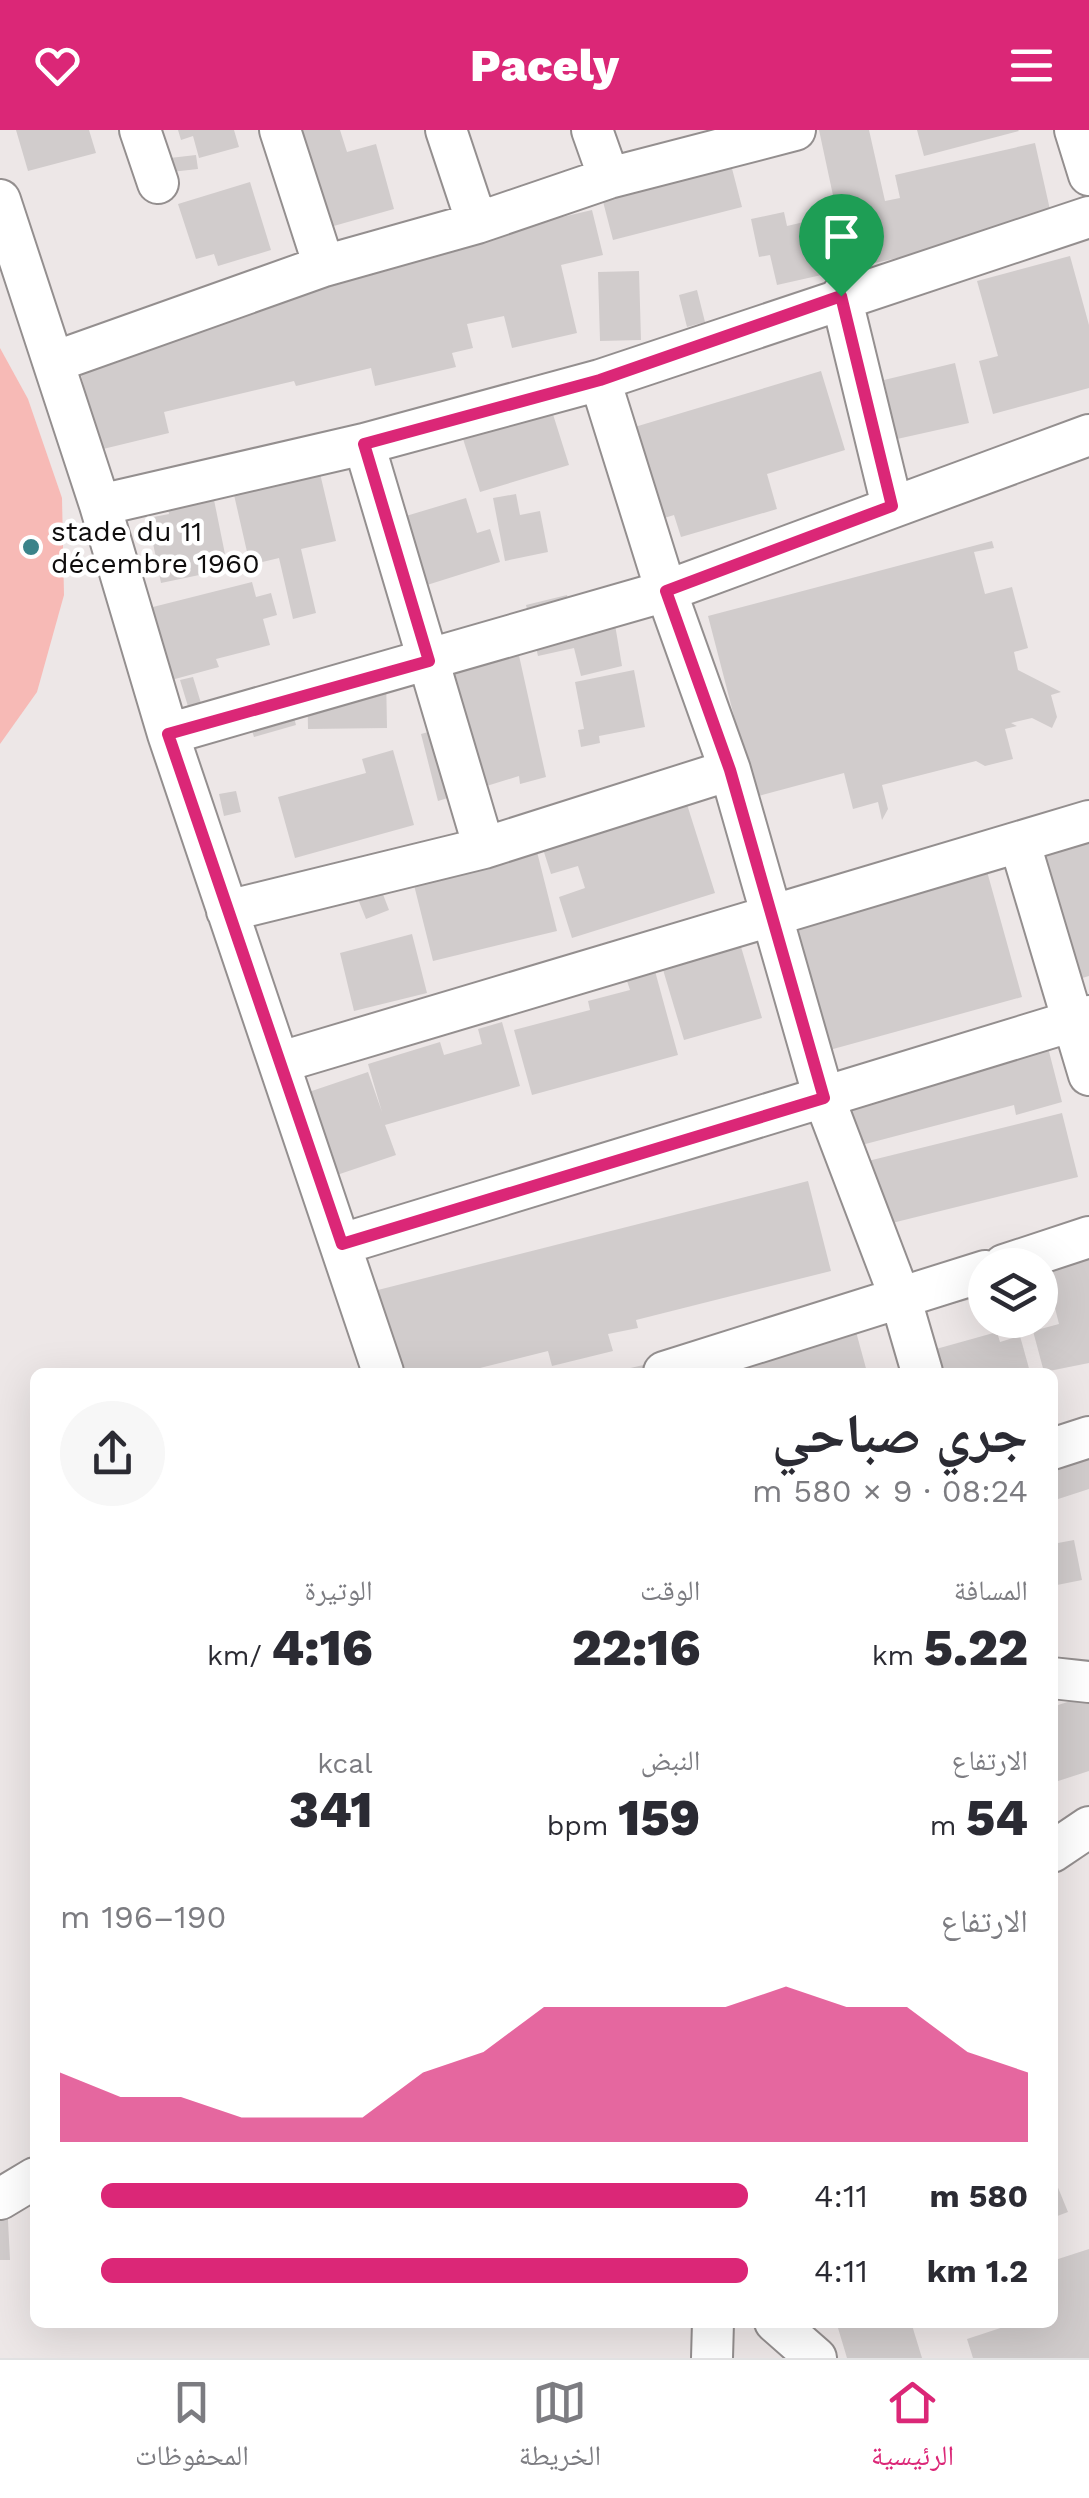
<!DOCTYPE html>
<html lang="ar">
<meta charset="utf-8">
<style>
body{margin:0;font-family:"Work Sans","Noto Naskh Arabic",sans-serif;background:#f7f7f7;color:#2b2b33;direction:rtl;height:100vh;display:flex;flex-direction:column;font-size:38px;white-space:nowrap}
*{box-sizing:border-box;margin:0}
p{font-size:32px;color:#7c7c81}
.icon{flex:none;width:55px;height:55px;fill:none;stroke:currentColor;stroke-width:2;stroke-linecap:round;stroke-linejoin:round}
.map{position:relative;flex:1;overflow:hidden;direction:ltr}
.drawer{position:absolute;left:30px;top:1238px;width:1028px;height:960px;display:flex;flex-direction:column;background:#fff;border-radius:15px;box-shadow:0 10px 40px #0002;direction:rtl}
.drawer>*{flex:none}
.tools{position:absolute;left:968px;top:1118px;display:grid;gap:20px}
.tools a{display:grid;place-items:center;width:90px;height:90px;border-radius:50%;background:#fff;box-shadow:0 10px 40px #0002;font-size:50px}
.pin{position:absolute;display:grid;place-items:center;width:85px;height:85px;color:#fff;margin:-102px -42px;border-radius:50% 50% 50% 0;rotate:-45deg;box-shadow:0 0 10px #0007}
.pin .icon{rotate:45deg}
.round{display:grid;place-items:center;flex:none;width:105px;height:105px;border-radius:52px;background:#f7f7f7}
.headline{display:flex;align-items:center;justify-content:space-between;height:170px;padding:0 30px}
h1{font-size:55px;font-weight:800;line-height:75px}
.figures{display:grid;grid-template-columns:repeat(3,1fr);gap:15px;height:170px;padding:10px 30px}
.figures div{display:grid;align-content:center}
.figures b{font-size:50px;font-weight:800}
.figures small{font-size:28px;font-weight:400}
.figures p{font-size:28px}
.chart{height:280px;padding:20px 30px}
.chart p{display:flex;justify-content:space-between}
.chart svg{width:100%;height:180px;margin-top:10px;fill:#db2777;opacity:.7}
ul{padding:0 30px;list-style:none;font-size:32px}
li{display:grid;grid-template-columns:160px 120px 1fr;align-items:center;height:75px}
li i{height:25px;border-radius:12px;background:#db2777}
header{display:flex;justify-content:space-between;align-items:center;height:130px;padding:0 30px;background:#db2777;color:#fff;font-size:45px;font-weight:800}
.tab-bar{display:flex;justify-content:space-around;align-items:center;height:140px;border-top:2px solid #e1e1e2;background:#fff;font-size:28px;color:#7c7c81}
.tab-bar a{display:grid;justify-items:center;gap:5px}
.tab-bar .active{color:#db2777}
.map>svg:first-child{display:block}
.pitch{fill:#f7bab6}
.building{fill:#d1cccc}
.lines{fill:none;stroke-linecap:round;stroke-linejoin:round}
.minor-casing{stroke:#948f8f;stroke-width:44}
.minor{stroke:#fff;stroke-width:40}
.route-casing{stroke:#fff;stroke-width:20}
.route{stroke:#db2777;stroke-width:12}
.poi-dot{fill:#3b8389;stroke:#fff;stroke-width:4}
.labels{text-anchor:middle;dominant-baseline:central;stroke-width:9;stroke-linejoin:round;paint-order:stroke}
.poi-label{font-size:28px;fill:#0f0d0d;stroke:#fff;text-anchor:start}
</style>
<header><svg class="icon" aria-label="menu" viewBox="0 0 24 24"><path d="M4 6h16M4 12h16M4 18h16"/></svg>Pacely<svg class="icon" aria-label="heart" viewBox="0 0 24 24"><path d="M12 20l-8-8c-3-5 5-10 8-4 3-6 11-1 8 4z"/></svg></header>
<div class="map">
<svg width="1089" height="2228" viewBox="0 0 1089 2228">
<rect width="100%" height="100%" fill="#ede7e7"/>
<!-- pitch -->
<path class="pitch" d="M0 218 28 269 62 368 64 465 37 562 0 614Z"/>
<!-- building -->
<path class="building" d="M16 0H89L96 23 28 41Z
M178 0H234L239 17 199 28 193 6 181 10Z
M295 0H340L347 22 376 14 394 79 323 99Z
M819 0H869L885 71 900 68 895 45 1035 13 1053 93 777 155 770 125 759 127 751 89 784 82 787 96 817 89 814 75 834 70Z
M917 0H1018L1019 1 924 26Z
M196 25 198 39 171 42 170 28Z
M729 27 742 77 613 110 600 60Z
M250 52 271 120 218 136 214 124 196 129 178 74Z
M592 80 603 125 561 135 577 203 512 218 504 186 467 194 473 218 452 223 456 237 375 256 371 238 296 256 294 251 164 282 169 303 99 320 77 228 174 195 306 164 302 148Z
M1070 126 1089 195V258L993 284 979 231 998 226 977 151Z
M639 141 641 210 600 211 598 142Z
M697 160 705 192 687 197 679 165Z
M955 233 969 293 897 309 884 250Z
M821 241 845 320 767 344 777 379 681 407 674 385 645 394 618 302Z
M545 259 569 335 480 362 456 287Z
M318 335 336 411 301 419 316 483 293 489 279 428 250 435 232 356Z
M212 360 228 439 161 453 148 388 169 384 166 368Z
M516 364 520 385 540 381 548 422 505 431 493 368Z
M466 368 477 403 490 399 500 432 408 461 386 392Z
M992 411 994 418 974 422 985 464 1012 457 1028 518 1014 522 1018 540 1061 562 1051 565 1057 587 1052 598 1032 588 1011 593 1017 596 1005 599 1013 629 985 636 976 631 882 655 888 679 882 690 878 672 853 679 844 643 755 667 708 486Z
M252 452 256 467 271 463 277 485 263 489 270 515 216 529 219 537 164 552 145 479Z
M567 465 570 480 611 471 622 536 581 546 574 518 538 526 526 475Z
M512 494 546 647 520 654 519 646 438 671 421 604 454 595 433 513Z
M634 540 645 597 599 606 600 613 581 617 578 600 584 599 575 552Z
M386 544 387 598 308 599 307 545Z
M193 547 204 583 286 559 296 595 254 607 249 591 197 606 180 550Z
M393 620 414 695 295 728 278 667 366 643 362 629Z
M679 649 715 763 572 808 559 767 585 758 578 736 551 744 535 694Z
M236 661 241 682 224 686 219 664Z
M1089 689V846L1058 855 1017 709Z
M532 702 557 801 433 831 412 747Z
M983 727 1022 867 815 924 777 784Z
M376 746 389 780 366 789 352 754Z
M412 804 427 863 354 881 340 823Z
M739 810 762 888 684 910 661 833Z
M655 841 678 925 532 965 514 900 590 880 588 871 630 860 626 848Z
M502 892 520 956 385 995 396 1025 328 1048 300 965 368 942 382 982 368 934 440 912 444 925 482 914 478 899Z
M1045 906 1062 972 1016 985 1014 975 854 1017 839 960Z
M1062 983 1078 1047 876 1097 860 1033Z
M808 1051 831 1141 636 1190 638 1198 608 1204 613 1221 552 1236 548 1221 464 1242H436L435 1238 391 1242 370 1162Z
M1089 1101V1233L1044 1242 1033 1201 1059 1194 1054 1174 1040 1178V1135H985V1166L919 1182 910 1148Z
M852 1187 867 1242H627L626 1239Z
M997 1202 1000 1212 1020 1206 1030 1242H916L911 1226Z
M1089 1288V1359L1052 1371V1296Z
M1052 1394 1058 1413 1074 1410 1082 1450 1052 1456Z
M1089 1565V1641L1052 1653V1577Z
M1052 2043 1068 2082 1052 2088Z
M7 2071 10 2130H0V2072Z
M1089 2119V2228H973L967 2209 1019 2192H1052V2131Z
M858 2192H911L922 2228H847L838 2198Z"/>
<g class="lines">
<defs>
<path id="minor" d="M140 0 158 53
M446 0 477 93 609 48 795 0
M592 0 609 48
M1075 0 1089 45
M0 70 100 375 168 604 383 1242
M324 136 477 93
M841 166 892 376
M54 232 324 136 280 0
M364 314 600 250
M100 375 364 314 484 718
M168 604 666 461 1089 305
M1020 714 1089 945
M227 781 484 718 730 640
M281 932 1089 691
M342 1114 1089 886
M1004 1135 1089 1107
M664 1242 985 1141
M922 1242 901 1170 824 968 730 640 666 461 600 250 1089 87
M1052 1319 1089 1307
M1052 1548 1089 1552
M1052 1722 1089 1697
M0 2069 35 2048
M775 2192 816 2228
M712 2228 713 2192"/>
</defs>
<!-- minor casing -->
<use href="#minor" class="minor-casing"/>
<!-- minor -->
<use href="#minor" class="minor"/>
</g>
<g class="lines">
<defs>
<path id="route" d="M841 166 892 376 666 461 730 640 824 968 342 1114 168 604 429 531 364 314 600 250Z"/>
</defs>
<!-- route casing -->
<use href="#route" class="route-casing"/>
<!-- route -->
<use href="#route" class="route"/>
</g>
<!-- markers -->
<circle class="poi-dot" cx="31" cy="417" r="10"/>
<g class="labels">
<!-- poi labels -->
<g class="poi-label">
<text x="51" y="401">stade du 11<tspan x="51" dy="32">décembre 1960</tspan></text>
</g>
</g>
</svg>
<div class="tools">
<a><svg class="icon" aria-label="layers" viewBox="0 0 24 24"><path d="M12 4l9 5-9 5-9-5zM3 14l9 5 9-5"/></svg></a>
</div>
<div class="pin" style="left:841px;top:166px;background:#1e9e55"><svg class="icon" aria-label="arrive" viewBox="0 0 24 24"><path d="M6 21V4h12l-3 4 3 4H6"/></svg></div>
<section class="drawer">
<div class="headline"><div><h1>جري صباحي</h1><p>08:24 · 9 × 580 m</p></div><a class="round"><svg class="icon" aria-label="share" viewBox="0 0 24 24"><path d="M12 15V3M7 8l5-5 5 5M5 13v7h14v-7"/></svg></a></div>
<div class="figures">
<div><p>المسافة</p><b>5.22<small> km</small></b></div>
<div><p>الوقت</p><b>22:16</b></div>
<div><p>الوتيرة</p><b>4:16<small> /km</small></b></div>
</div>
<div class="figures">
<div><p>الارتفاع</p><b>54<small> m</small></b></div>
<div><p>النبض</p><b>159<small> bpm</small></b></div>
<div><p>kcal</p><b>341</b></div>
</div>
<div class="chart"><p><span>الارتفاع</span>190–196 m</p>
<svg viewBox="0 0 160 44" preserveAspectRatio="none"><path d="M0 44V27L10 33L20 33L30 38L40 38L50 38L60 27L70 22L80 11L90 11L100 11L110 11L120 6L130 11L140 11L150 22L160 27V44z"/></svg>
</div>
<ul>
<li><b>580 m</b>4:11<i style="width:94%"></i></li>
<li><b>1.2 km</b>4:11<i style="width:94%"></i></li>
</ul>
</section>
</div>
<nav class="tab-bar">
<a class="active"><svg class="icon" aria-label="home" viewBox="0 0 24 24"><path d="M3 11l9-7 9 7M6 9v11h12V9"/></svg>الرئيسية</a>
<a><svg class="icon" aria-label="map" viewBox="0 0 24 24"><path d="M3 6l6-2 6 2 6-2v14l-6 2-6-2-6 2zM9 4v14M15 6v14"/></svg>الخريطة</a>
<a><svg class="icon" aria-label="saved" viewBox="0 0 24 24"><path d="M7 4h10v16l-5-4-5 4z"/></svg>المحفوظات</a>
</nav>
